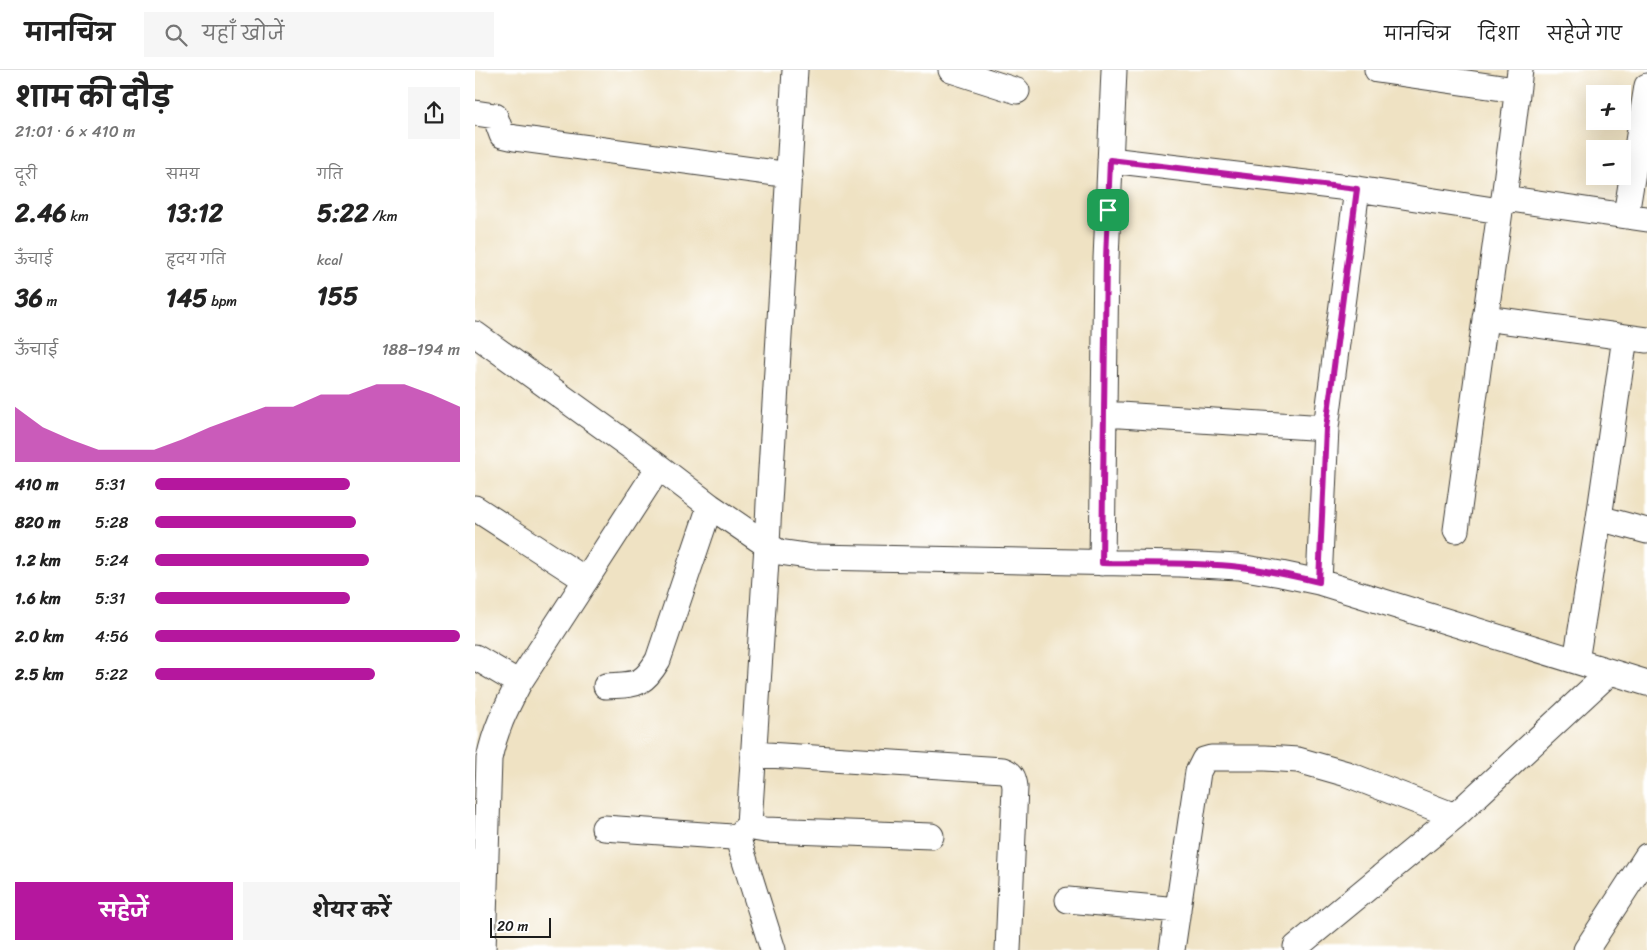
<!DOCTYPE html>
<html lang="hi">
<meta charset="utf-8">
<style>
body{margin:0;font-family:Sriracha,"Playpen Sans Deva",sans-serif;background:#f6f6f6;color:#222;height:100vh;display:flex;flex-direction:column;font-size:19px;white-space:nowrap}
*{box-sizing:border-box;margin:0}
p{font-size:16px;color:#767676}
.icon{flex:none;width:28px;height:28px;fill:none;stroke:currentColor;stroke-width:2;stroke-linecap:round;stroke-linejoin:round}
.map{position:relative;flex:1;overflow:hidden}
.sheet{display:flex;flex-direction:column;background:#fff;width:475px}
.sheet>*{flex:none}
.controls{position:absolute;left:1111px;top:15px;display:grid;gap:10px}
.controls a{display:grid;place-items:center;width:45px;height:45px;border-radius:0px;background:#fff;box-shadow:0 5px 20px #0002;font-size:25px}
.scale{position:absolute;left:15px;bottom:12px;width:61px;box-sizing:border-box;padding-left:5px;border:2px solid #1c1c1c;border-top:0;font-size:14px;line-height:18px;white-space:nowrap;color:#1c1c1c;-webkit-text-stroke:4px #fff;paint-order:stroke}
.pin{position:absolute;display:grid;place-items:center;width:42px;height:42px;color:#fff;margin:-21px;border-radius:10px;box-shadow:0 2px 8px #0006}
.round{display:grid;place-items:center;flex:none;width:52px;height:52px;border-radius:0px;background:#f6f6f6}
.head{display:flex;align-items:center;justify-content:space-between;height:85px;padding:0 15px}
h1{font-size:28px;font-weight:700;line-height:38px}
.figures{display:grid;grid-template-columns:repeat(3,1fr);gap:8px;height:85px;padding:5px 15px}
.figures div{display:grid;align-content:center}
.figures b{font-size:25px;font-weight:700}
.figures small{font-size:14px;font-weight:400}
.figures p{font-size:14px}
.chart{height:140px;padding:10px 15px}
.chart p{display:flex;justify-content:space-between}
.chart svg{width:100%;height:90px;margin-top:5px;fill:#b5179e;opacity:.7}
.action{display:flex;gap:10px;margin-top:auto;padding:10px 15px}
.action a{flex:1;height:58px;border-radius:0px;background:#b5179e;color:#fff;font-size:20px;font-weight:700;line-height:58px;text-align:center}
.action a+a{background:#f6f6f6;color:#222}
ul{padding:0 15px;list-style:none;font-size:16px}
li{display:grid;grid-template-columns:80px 60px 1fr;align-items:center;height:38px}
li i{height:12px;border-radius:6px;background:#b5179e}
header{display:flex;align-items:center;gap:30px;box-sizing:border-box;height:70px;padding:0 25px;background:#fff;border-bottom:1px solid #e0e0e0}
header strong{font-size:24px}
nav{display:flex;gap:28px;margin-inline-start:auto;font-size:18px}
.search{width:350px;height:45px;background:#f6f6f6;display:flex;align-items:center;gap:12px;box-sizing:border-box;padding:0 18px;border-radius:0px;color:#767676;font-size:19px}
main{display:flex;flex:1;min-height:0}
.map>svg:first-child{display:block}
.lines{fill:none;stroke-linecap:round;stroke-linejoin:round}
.street-casing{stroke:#3c3a35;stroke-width:27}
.street{stroke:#fff;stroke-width:25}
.route-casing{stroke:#fff;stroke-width:10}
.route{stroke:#b5179e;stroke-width:6}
</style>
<header>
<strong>मानचित्र</strong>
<div class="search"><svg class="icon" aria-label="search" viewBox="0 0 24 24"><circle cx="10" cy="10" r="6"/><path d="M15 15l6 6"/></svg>यहाँ खोजें</div>
<nav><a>मानचित्र</a><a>दिशा</a><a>सहेजे गए</a></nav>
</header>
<main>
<section class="sheet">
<div class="head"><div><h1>शाम की दौड़</h1><p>21:01 · 6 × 410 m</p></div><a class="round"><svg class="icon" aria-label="share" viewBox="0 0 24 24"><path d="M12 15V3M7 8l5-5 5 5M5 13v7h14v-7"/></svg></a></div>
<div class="figures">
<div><p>दूरी</p><b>2.46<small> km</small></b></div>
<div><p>समय</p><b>13:12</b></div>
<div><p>गति</p><b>5:22<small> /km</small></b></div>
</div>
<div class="figures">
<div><p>ऊँचाई</p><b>36<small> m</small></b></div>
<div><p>हृदय गति</p><b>145<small> bpm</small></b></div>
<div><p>kcal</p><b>155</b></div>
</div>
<div class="chart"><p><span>ऊँचाई</span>188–194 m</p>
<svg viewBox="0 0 160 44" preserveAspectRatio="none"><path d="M0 44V17L10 27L20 33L30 38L40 38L50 38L60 33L70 27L80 22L90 17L100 17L110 11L120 11L130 6L140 6L150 11L160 17V44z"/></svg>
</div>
<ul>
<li><b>410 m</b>5:31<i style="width:64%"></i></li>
<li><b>820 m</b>5:28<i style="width:66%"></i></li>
<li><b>1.2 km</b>5:24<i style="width:70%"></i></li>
<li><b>1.6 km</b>5:31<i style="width:64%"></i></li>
<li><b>2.0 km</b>4:56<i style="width:100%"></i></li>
<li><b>2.5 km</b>5:22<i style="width:72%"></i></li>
</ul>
<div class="action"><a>सहेजें</a><a>शेयर करें</a></div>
</section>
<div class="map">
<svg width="1172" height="880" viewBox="0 0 1172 880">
<rect width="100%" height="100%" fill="#fff"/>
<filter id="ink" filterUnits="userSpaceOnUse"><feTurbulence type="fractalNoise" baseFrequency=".02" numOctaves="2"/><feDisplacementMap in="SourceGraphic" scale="10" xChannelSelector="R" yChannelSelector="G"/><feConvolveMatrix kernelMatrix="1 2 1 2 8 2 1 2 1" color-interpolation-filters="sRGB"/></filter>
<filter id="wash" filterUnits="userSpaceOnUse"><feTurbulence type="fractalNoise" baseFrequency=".0096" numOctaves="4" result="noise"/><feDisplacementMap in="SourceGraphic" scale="20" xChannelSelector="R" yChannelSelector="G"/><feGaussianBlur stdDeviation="1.12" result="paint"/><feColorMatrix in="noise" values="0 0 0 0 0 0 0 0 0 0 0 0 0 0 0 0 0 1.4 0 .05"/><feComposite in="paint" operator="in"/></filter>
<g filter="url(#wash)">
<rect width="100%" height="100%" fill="#efe2c3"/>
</g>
<g filter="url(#ink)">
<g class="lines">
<defs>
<path id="street" d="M476 0 542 21
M902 0 1041 20
M0 43 20 46 27 65 40 68 315 105
M635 90 882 119 1025 141
M1029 128 1172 149
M1151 145 1172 16
M1010 248 1172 270
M0 264 184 397 235 436 292 475 304 482 339 487 704 494 764 497 806 504 844 512 1172 613
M629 344 851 358
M0 438 111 510
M1124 448 1172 461
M981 460 1025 141 1029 128 1045 0
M627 493 631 189 639 0
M844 512 851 358 882 119
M0 587 44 613C30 640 20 660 14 689L8 880
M1101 591 1124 448 1150 267
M44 613 184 397
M131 616C161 614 167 617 183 590L235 436
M278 684 528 700C537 703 539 708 540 717L533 880
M272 757 290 760 456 766
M129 758 257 767 265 765 274 754 292 475 294 433 320 0
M262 766 298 880
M593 830 703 840
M821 877 980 746 1135 602
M697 880 723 702 729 690 736 688H790L823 690 872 704 980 746
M1111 880 1172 786"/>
</defs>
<!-- street casing -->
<use href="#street" class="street-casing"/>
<!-- street -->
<use href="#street" class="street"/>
</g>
</g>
<g class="lines" filter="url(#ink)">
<defs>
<path id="route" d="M635 90 882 119 851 358 844 512C818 506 792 500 765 497 719 492 673 494 627 493L631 189Z"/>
</defs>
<!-- route casing -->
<use href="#route" class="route-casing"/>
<!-- route -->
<use href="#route" class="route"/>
</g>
</svg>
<div class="controls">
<a>+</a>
<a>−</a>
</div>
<div class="scale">20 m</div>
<div class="pin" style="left:633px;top:140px;background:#1e9e55"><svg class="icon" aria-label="arrive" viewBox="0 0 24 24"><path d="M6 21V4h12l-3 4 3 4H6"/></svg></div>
</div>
</main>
